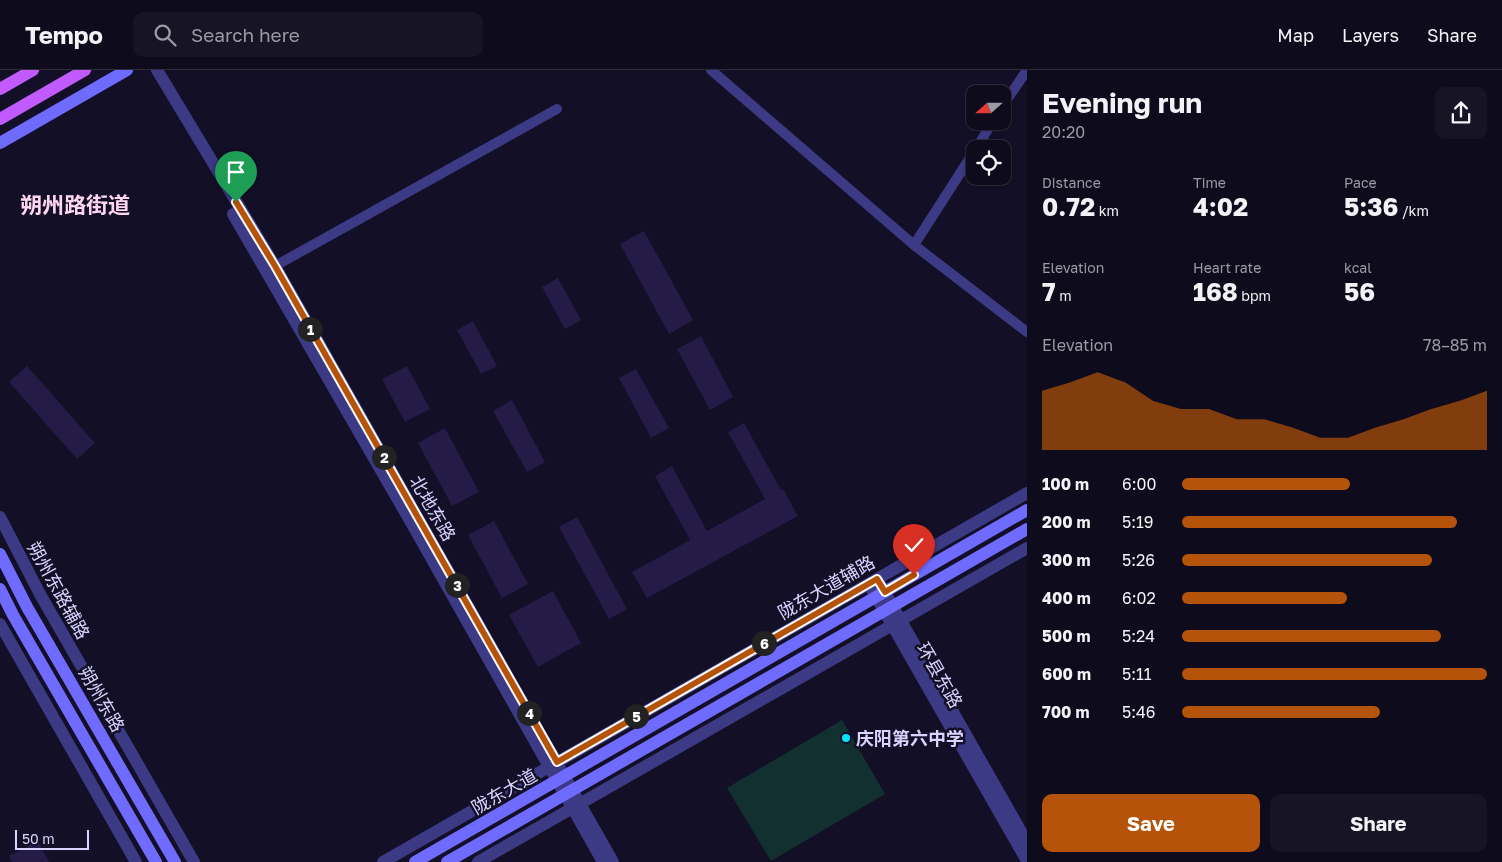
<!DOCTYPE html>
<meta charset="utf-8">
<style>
body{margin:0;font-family:"Golos Text","Noto Sans SC",sans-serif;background:#171425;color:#f1f3f6;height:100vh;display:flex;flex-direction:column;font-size:19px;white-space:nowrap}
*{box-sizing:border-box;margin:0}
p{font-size:16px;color:#9b9ba3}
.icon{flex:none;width:28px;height:28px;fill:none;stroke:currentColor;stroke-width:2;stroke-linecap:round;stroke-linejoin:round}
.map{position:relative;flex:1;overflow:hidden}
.drawer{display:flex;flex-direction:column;background:#0e0b1c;width:475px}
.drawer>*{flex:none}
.needle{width:32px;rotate:249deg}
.fabs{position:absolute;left:966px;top:15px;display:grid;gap:10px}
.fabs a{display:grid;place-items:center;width:45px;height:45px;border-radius:10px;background:#0e0b1c;box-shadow:0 1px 4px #0004,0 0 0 1px #2e2b3b;font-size:25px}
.scale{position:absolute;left:15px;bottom:12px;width:74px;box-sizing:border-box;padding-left:5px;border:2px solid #d9d4ff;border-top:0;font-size:14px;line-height:18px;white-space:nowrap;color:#d9d4ff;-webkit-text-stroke:4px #130f26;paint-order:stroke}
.pin{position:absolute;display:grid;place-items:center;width:42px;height:42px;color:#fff;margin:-51px -21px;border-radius:50% 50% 50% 0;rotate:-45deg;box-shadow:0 0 5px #0007}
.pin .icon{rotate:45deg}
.km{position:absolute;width:25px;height:25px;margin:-12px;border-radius:50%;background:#222;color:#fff;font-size:14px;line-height:25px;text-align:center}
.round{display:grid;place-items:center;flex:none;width:52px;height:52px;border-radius:10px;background:#171425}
.head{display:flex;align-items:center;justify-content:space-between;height:85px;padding:0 15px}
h1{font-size:28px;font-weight:700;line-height:38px}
.figures{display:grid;grid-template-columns:repeat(3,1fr);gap:8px;height:85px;padding:5px 15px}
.figures div{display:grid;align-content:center}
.figures b{font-size:25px;font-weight:700}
.figures small{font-size:14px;font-weight:400}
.figures p{font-size:14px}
.chart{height:140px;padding:10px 15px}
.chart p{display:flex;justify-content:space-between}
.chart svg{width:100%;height:90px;margin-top:5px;fill:#b45309;opacity:.7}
.button{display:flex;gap:10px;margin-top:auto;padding:10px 15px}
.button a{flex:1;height:58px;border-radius:10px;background:#b45309;color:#fff;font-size:20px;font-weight:700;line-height:58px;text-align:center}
.button a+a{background:#171425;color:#f1f3f6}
ul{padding:0 15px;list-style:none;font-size:16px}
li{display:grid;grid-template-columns:80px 60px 1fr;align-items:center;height:38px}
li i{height:12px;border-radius:6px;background:#b45309}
header{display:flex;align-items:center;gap:30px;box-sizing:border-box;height:70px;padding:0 25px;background:#0e0b1c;border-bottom:1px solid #2e2b3b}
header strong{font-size:24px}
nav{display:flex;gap:28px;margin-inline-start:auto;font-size:18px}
.search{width:350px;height:45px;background:#171425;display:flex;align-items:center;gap:12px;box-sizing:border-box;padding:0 18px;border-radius:10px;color:#9b9ba3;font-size:19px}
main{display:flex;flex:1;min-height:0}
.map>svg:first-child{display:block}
.green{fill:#12302f}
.building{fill:#241b47}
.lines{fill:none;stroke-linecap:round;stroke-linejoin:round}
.minor{stroke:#3d3a85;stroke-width:10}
.tertiary{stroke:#3d3a85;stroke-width:12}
.secondary{stroke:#6f6bff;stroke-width:12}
.primary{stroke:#c25bff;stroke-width:12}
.route-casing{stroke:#fff;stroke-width:10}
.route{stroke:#b45309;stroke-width:6}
.poi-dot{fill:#00e5ff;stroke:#130f26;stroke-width:2}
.labels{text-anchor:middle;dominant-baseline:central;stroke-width:5;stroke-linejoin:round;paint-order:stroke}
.street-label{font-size:18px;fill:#d9d4ff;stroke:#130f26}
.poi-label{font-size:18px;font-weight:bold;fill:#d9d4ff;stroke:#130f26;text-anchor:start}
.district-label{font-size:22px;font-weight:bold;fill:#ffd6f0;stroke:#130f26}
</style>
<header>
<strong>Tempo</strong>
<div class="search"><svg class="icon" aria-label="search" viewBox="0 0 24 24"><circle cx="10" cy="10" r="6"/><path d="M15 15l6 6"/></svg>Search here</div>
<nav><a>Map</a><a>Layers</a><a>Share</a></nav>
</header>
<main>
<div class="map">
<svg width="1027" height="792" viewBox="0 0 1027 792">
<rect width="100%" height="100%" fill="#130f26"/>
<!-- green -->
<path class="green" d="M842 650 885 724 771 791 727 718Z"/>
<!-- building -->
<path class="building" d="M644 161 693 250 669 264 620 174Z
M558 208 581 250 565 259 542 217Z
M473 251 497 296 481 304 457 260Z
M701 266 733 327 710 340 677 279Z
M27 296 95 373 77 389 9 312Z
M407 296 430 339 405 352 382 309Z
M636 299 669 358 651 368 619 308Z
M512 330 545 392 527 402 493 341Z
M744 353 781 420 783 419 798 446 647 528 632 502 690 470 655 406 672 396 707 461 765 429 728 362Z
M445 358 479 422 452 436 418 373Z
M577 447 627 539 609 549 559 457Z
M494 451 528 514 502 528 468 465Z
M553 521 581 573 538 597 509 545Z
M38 771 49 792H12L9 786Z"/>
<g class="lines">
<!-- minor -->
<path class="minor" d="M711 0 914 175 1027 262
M1002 37 1027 0
M976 79 993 51
M914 175 975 80
M275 196 557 39"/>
<!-- tertiary -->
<path class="tertiary" d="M157 0 275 196 613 792
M233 144 412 454 603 792
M0 447 41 526 194 792
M880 514 1027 772
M871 518 1027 791
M0 554 136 792
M383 792 1027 423
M478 792 1027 478"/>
<!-- secondary -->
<path class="secondary" d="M0 73 127 0
M0 484 27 537 175 792
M0 519 13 545 156 792
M415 792 1027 440
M447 792 1027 459"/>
<!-- primary -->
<path class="primary" d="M0 19 33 0
M0 49 85 0"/>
</g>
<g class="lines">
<defs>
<path id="route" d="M236 132 275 196 557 692 877 509 885 522 914 505"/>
</defs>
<!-- route casing -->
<use href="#route" class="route-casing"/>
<!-- route -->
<use href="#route" class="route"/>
</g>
<!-- markers -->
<circle class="poi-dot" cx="846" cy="668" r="5"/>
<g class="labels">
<!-- street labels -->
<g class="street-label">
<text transform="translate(433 438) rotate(60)">北地东路</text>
<text transform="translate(826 517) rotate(-30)">陇东大道辅路</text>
<text transform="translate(59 520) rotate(61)">朔州东路辅路</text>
<text transform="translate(940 605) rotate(60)">环县东路</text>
<text transform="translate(102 629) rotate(60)">朔州东路</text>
<text transform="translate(504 721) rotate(-30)">陇东大道</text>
</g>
<!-- poi labels -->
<g class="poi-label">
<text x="856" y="668">庆阳第六中学</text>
</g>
<!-- district labels -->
<g class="district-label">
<text x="75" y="134">朔州路街道</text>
</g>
</g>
</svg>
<div class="fabs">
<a><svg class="needle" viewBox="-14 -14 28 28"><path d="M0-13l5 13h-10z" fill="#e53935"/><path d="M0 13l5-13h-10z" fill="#9b9ba3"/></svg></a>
<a><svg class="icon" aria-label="locate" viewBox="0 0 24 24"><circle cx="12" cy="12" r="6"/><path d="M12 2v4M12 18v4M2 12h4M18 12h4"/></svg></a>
</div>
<div class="scale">50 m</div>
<div class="pin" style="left:236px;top:132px;background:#1e9e55"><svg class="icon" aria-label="arrive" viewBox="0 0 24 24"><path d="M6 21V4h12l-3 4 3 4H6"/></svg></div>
<div class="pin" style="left:914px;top:505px;background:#d93025"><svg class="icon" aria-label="check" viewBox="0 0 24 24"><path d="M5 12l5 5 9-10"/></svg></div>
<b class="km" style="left:310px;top:259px">1</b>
<b class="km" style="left:384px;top:387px">2</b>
<b class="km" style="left:457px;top:515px">3</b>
<b class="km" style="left:529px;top:643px">4</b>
<b class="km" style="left:636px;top:646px">5</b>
<b class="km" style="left:764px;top:573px">6</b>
</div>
<section class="drawer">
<div class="head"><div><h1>Evening run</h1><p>20:20</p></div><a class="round"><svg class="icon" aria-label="share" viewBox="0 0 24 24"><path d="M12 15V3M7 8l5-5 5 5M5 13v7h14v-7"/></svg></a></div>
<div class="figures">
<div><p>Distance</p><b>0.72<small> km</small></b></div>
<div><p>Time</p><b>4:02</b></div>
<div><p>Pace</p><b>5:36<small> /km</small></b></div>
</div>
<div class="figures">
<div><p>Elevation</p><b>7<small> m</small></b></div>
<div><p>Heart rate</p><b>168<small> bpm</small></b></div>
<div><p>kcal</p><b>56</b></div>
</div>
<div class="chart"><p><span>Elevation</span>78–85 m</p>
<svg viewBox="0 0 160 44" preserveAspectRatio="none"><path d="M0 44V15L10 11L20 6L30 11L40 20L50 24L60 24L70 29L80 29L90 33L100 38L110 38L120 33L130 29L140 24L150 20L160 15V44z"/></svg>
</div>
<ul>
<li><b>100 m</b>6:00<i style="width:55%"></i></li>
<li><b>200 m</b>5:19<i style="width:90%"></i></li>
<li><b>300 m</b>5:26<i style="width:82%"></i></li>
<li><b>400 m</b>6:02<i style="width:54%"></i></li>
<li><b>500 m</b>5:24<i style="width:85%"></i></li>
<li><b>600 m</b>5:11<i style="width:100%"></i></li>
<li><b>700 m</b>5:46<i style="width:65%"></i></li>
</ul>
<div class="button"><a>Save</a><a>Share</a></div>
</section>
</main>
